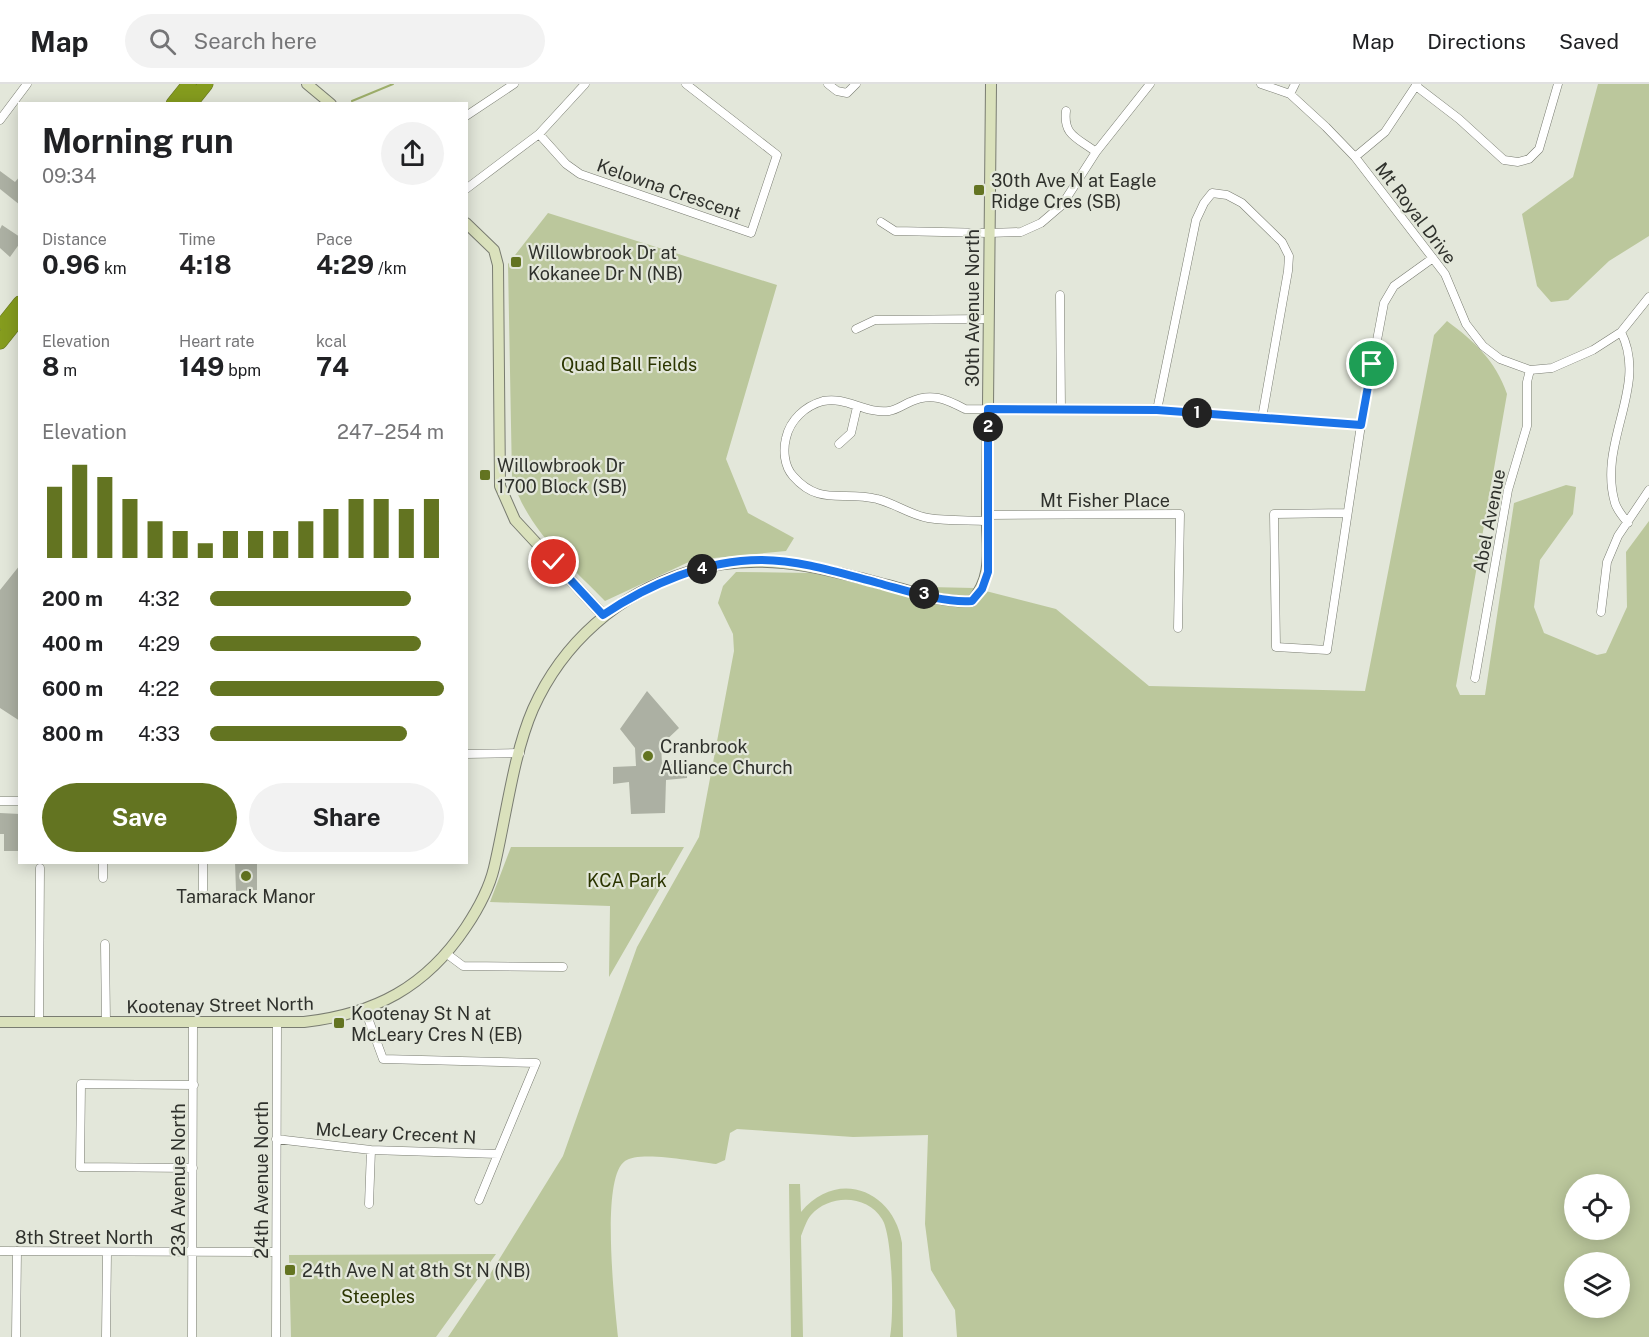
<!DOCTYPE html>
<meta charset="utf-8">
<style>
body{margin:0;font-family:"Public Sans",sans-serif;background:#f2f2f2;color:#202124;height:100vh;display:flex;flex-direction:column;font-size:22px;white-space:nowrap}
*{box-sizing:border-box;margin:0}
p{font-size:20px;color:#757577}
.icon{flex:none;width:33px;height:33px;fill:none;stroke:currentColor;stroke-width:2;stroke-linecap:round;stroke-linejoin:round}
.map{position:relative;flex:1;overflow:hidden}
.details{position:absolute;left:18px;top:18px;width:450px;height:762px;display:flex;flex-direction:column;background:#fff;border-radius:0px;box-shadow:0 3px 15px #0003}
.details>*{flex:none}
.tools{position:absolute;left:1564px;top:1090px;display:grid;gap:12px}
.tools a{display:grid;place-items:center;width:66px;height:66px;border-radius:50%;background:#fff;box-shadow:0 3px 15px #0003;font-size:30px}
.pin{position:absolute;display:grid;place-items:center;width:51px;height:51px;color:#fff;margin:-26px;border:3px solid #fff;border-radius:50%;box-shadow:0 2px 6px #0007}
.km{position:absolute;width:30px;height:30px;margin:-15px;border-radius:50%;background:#222;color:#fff;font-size:16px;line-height:30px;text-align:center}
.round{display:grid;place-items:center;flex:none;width:63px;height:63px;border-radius:32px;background:#f2f2f2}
.headline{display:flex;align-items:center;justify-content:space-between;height:102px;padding:0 24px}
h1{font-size:33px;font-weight:700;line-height:45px}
.figures{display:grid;grid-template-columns:repeat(3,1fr);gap:9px;height:102px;padding:6px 24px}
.figures div{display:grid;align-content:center}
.figures b{font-size:26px;font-weight:700}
.figures small{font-size:16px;font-weight:400}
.figures p{font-size:16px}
.chart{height:168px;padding:12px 24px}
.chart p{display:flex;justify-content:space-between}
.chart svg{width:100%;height:108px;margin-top:6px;stroke:#637421;stroke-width:6}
.primary-button{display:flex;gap:12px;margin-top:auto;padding:12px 24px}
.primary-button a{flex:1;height:69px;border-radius:36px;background:#637421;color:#fff;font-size:24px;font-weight:700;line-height:69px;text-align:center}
.primary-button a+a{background:#f2f2f2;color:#202124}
ul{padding:0 24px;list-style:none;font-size:20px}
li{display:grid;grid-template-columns:96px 72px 1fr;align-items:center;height:45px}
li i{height:15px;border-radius:8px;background:#637421}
header{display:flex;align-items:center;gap:36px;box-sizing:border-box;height:84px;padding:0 30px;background:#fff;border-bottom:2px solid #e0e0e0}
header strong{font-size:28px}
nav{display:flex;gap:33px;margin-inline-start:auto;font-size:21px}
.search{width:420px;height:54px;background:#f2f2f2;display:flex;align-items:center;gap:15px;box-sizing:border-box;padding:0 21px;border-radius:33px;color:#757577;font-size:22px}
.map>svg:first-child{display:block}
.green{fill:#bbc79c;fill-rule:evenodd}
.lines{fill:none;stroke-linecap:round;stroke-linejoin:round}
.stream{stroke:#9dae6a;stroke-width:2}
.building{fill:#acb0a3}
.street-casing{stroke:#797c71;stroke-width:9}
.secondary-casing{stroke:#797c71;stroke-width:12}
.highway-casing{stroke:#677723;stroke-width:15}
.street{stroke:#fff;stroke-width:8}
.secondary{stroke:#dae1bc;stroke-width:10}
.highway{stroke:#859c1e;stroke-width:14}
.route-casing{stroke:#fff;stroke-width:12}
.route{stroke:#1a73e8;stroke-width:8}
.poi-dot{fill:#637421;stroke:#e3e7da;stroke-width:2}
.labels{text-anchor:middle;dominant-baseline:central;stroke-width:4.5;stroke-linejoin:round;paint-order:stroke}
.poi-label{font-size:18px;fill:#2f312c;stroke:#e3e7da;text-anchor:start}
.street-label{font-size:18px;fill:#2f312c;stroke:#e3e7da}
.park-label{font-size:18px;fill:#2b3500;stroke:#e3e7da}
</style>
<header>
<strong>Map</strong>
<div class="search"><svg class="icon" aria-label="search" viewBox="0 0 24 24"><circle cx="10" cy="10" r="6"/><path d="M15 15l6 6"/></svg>Search here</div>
<nav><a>Map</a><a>Directions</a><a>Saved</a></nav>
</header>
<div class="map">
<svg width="1649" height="1253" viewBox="0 0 1649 1253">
<rect width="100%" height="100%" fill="#e3e7da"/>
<!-- green -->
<path class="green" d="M1598 0H1649V152L1609 177 1568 216 1551 218 1537 202 1522 130 1573 93Z
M548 129 777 201 726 375 748 429 794 454 786 467 693 476 605 517C569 480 527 445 512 394L508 180Z
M1447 237C1475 258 1495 276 1507 310L1456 602 1460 611H1485L1514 419 1566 401 1576 403 1573 430 1540 476 1534 523 1544 549 1597 571 1606 569 1627 523 1626 468 1649 437V1253H957L955 1226 931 1186 925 1140 928 1051 853 1053 737 1045 730 1049 725 1076 716 1080C698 1078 639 1066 625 1077 600 1094 615 1222 618 1253H448L487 1195 563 1072 637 863 699 753 734 567 733 550 718 519 723 502 736 488 811 489 884 502 974 504 1056 525 1149 602 1365 607 1434 251ZM1575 1101H1620V1146H1575ZM1575 1179H1620V1224H1575Z
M511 763H684L609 893 610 822 490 818Z
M789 1100H800L801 1128C837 1084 894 1106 902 1159L903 1253H890C894 1232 893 1152 882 1135 867 1110 829 1110 811 1131 806 1137 804 1145 801 1152L803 1253H791Z
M496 1170 436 1253H291L289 1171Z"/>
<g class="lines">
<!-- stream -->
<path class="stream" d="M352 17 393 0"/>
</g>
<!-- building -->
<path class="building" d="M0 87 15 98 20 92V121L0 105Z
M2 141 20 153V159L10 173 0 164V145Z
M20 481V637L0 624V506Z
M647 607 679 644 661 661 662 680 687 681V694L666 696 665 729 631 730 629 698 613 700V683L636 682 635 664 620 645Z
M0 729 20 730V767H4V750H0Z
M235 778H257V806L236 807Z"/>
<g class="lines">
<defs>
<path id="street" d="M828 0 837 7 847 9 856 0
M1261 0 1290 10 1326 43 1355 73 1445 190 1466 240 1483 262 1500 275 1530 286 1552 284 1593 266 1621 248 1649 213
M1416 2 1459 35 1504 76 1518 78 1529 75 1539 65 1558 0
M1290 10 1295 0
M1066 27C1063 52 1078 54 1096 68
M466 32 514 0
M0 36 27 0
M539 50 566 80 580 90 751 149 777 71 686 0
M1355 73 1385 48 1417 0
M466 105 539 50 585 0
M881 138 895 147 989 149 1021 148 1041 139 1062 121 1096 68 1150 0
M1060 211 1061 326
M856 245 875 236 989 235
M1621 248C1649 303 1597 358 1615 419 1617 426 1623 433 1628 439
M1157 326 1196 136 1204 119 1212 109 1227 111 1242 119 1282 158 1289 172 1288 187 1262 334
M839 360 851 349 857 323
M1347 429 1274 430 1276 563 1327 566 1361 341 1384 219 1394 202 1433 174
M1601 528 1607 478 1618 452 1649 406
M1178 544 1180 430 987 431V437C968 436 947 437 928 434 910 431 894 419 877 415 843 406 820 423 793 392 784 382 783 366 786 354 790 336 805 322 823 317 846 312 865 330 889 327 896 326 903 321 910 318 931 308 946 315 965 325L1157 326 1361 341
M1475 594 1508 406 1527 342V298L1530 286
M466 670 520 669
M0 717H20
M203 778V811
M103 794V778
M105 860 106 939
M447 870 463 882 563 883
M39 938 40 784
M276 1055 371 1066 498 1070 536 979 383 975 365 926
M193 1084 80 1083 81 1000 194 1001
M479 1116 498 1070
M369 1120 371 1066
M0 1167 276 1168
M16 1253 17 1167
M106 1253 107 1168
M192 1253 193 939
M276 1253 277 939"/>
<path id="secondary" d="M307 0 331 20
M466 139 494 166 498 181 500 402 515 436 603 531
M987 431 991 0
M0 938H304C375 930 426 903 466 843 478 825 489 805 494 784 506 734 513 671 533 625 563 558 618 510 688 488 761 465 824 485 895 503 919 510 947 519 972 517 993 492 987 467 987 437"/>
<path id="highway" d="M173 20 189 0
M190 20 206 0
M4 239 20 219
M0 258 20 233"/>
</defs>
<!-- street casing -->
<use href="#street" class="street-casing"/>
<!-- secondary casing -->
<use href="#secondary" class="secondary-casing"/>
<!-- highway casing -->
<use href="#highway" class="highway-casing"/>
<!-- street -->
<use href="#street" class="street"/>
<!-- secondary -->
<use href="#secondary" class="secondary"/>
<!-- highway -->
<use href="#highway" class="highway"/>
</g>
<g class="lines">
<defs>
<path id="route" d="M554 478 603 531C649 500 705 476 761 476 801 476 840 489 878 499 908 507 942 519 972 517L982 505 988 488V325L1157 326 1361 341 1372 280"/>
</defs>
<!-- route casing -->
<use href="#route" class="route-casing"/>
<!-- route -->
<use href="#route" class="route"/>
</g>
<!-- markers -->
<g class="poi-dot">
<rect x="973" y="100" width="12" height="12" rx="3"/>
<rect x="510" y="172" width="12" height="12" rx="3"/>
<rect x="479" y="385" width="12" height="12" rx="3"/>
<circle cx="648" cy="672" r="6"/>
<circle cx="246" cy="792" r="6"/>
<rect x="333" y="933" width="12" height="12" rx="3"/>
<rect x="284" y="1180" width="12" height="12" rx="3"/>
</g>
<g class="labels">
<!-- poi labels -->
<g class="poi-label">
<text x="991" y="96">30th Ave N at Eagle<tspan x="991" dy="21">Ridge Cres (SB)</tspan></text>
<text x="528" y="168">Willowbrook Dr at<tspan x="528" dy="21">Kokanee Dr N (NB)</tspan></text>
<text x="497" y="381">Willowbrook Dr<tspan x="497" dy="21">1700 Block (SB)</tspan></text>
<text x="660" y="662">Cranbrook<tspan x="660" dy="21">Alliance Church</tspan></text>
<text x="246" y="812" text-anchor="middle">Tamarack Manor</text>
<text x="351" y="929">Kootenay St N at<tspan x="351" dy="21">McLeary Cres N (EB)</tspan></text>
<text x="302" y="1186">24th Ave N at 8th St N (NB)</text>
</g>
<!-- street labels -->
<g class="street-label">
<text transform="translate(669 105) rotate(19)">Kelowna Crescent</text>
<text transform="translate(1416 129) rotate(53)">Mt Royal Drive</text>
<text transform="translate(972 224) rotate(-90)">30th Avenue North</text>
<text x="1105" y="416">Mt Fisher Place</text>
<text transform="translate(1489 437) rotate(-79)">Abel Avenue</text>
<text transform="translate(220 921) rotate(-1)">Kootenay Street North</text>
<text transform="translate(396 1049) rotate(3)">McLeary Crecent N</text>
<text transform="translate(178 1096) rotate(-90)">23A Avenue North</text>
<text transform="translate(261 1096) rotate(-90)">24th Avenue North</text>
<text x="84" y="1153">8th Street North</text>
</g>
<!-- park labels -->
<g class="park-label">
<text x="629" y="280">Quad Ball Fields</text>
<text x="627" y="796">KCA Park</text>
<text x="378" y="1212">Steeples</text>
</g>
</g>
</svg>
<div class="tools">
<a><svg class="icon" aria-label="locate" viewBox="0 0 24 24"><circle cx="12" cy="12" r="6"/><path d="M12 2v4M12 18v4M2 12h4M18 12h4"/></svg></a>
<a><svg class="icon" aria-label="layers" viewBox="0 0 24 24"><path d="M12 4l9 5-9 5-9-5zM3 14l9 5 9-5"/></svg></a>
</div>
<div class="pin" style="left:1372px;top:280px;background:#1e9e55"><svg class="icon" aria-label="arrive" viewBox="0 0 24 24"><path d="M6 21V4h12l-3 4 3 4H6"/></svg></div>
<div class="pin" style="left:554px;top:478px;background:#d93025"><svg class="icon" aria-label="check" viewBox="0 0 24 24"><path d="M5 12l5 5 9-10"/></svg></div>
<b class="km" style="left:1197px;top:329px">1</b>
<b class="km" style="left:988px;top:343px">2</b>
<b class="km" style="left:924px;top:510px">3</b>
<b class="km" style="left:702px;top:485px">4</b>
<section class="details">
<div class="headline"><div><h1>Morning run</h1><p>09:34</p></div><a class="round"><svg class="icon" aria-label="share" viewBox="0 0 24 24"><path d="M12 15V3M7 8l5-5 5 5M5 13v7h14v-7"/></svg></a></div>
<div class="figures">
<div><p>Distance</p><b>0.96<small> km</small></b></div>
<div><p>Time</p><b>4:18</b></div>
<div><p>Pace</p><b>4:29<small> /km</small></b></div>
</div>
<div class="figures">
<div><p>Elevation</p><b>8<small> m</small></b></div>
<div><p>Heart rate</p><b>149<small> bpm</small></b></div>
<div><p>kcal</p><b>74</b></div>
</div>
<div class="chart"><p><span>Elevation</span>247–254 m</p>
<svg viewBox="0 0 160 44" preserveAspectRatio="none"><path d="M5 44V15M15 44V6M25 44V11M35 44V20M45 44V29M55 44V33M65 44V38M75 44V33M85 44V33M95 44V33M105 44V29M115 44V24M125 44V20M135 44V20M145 44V24M155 44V20"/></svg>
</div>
<ul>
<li><b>200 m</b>4:32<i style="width:86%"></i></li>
<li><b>400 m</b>4:29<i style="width:90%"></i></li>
<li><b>600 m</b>4:22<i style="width:100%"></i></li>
<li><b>800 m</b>4:33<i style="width:84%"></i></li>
</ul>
<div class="primary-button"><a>Save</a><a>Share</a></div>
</section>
</div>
